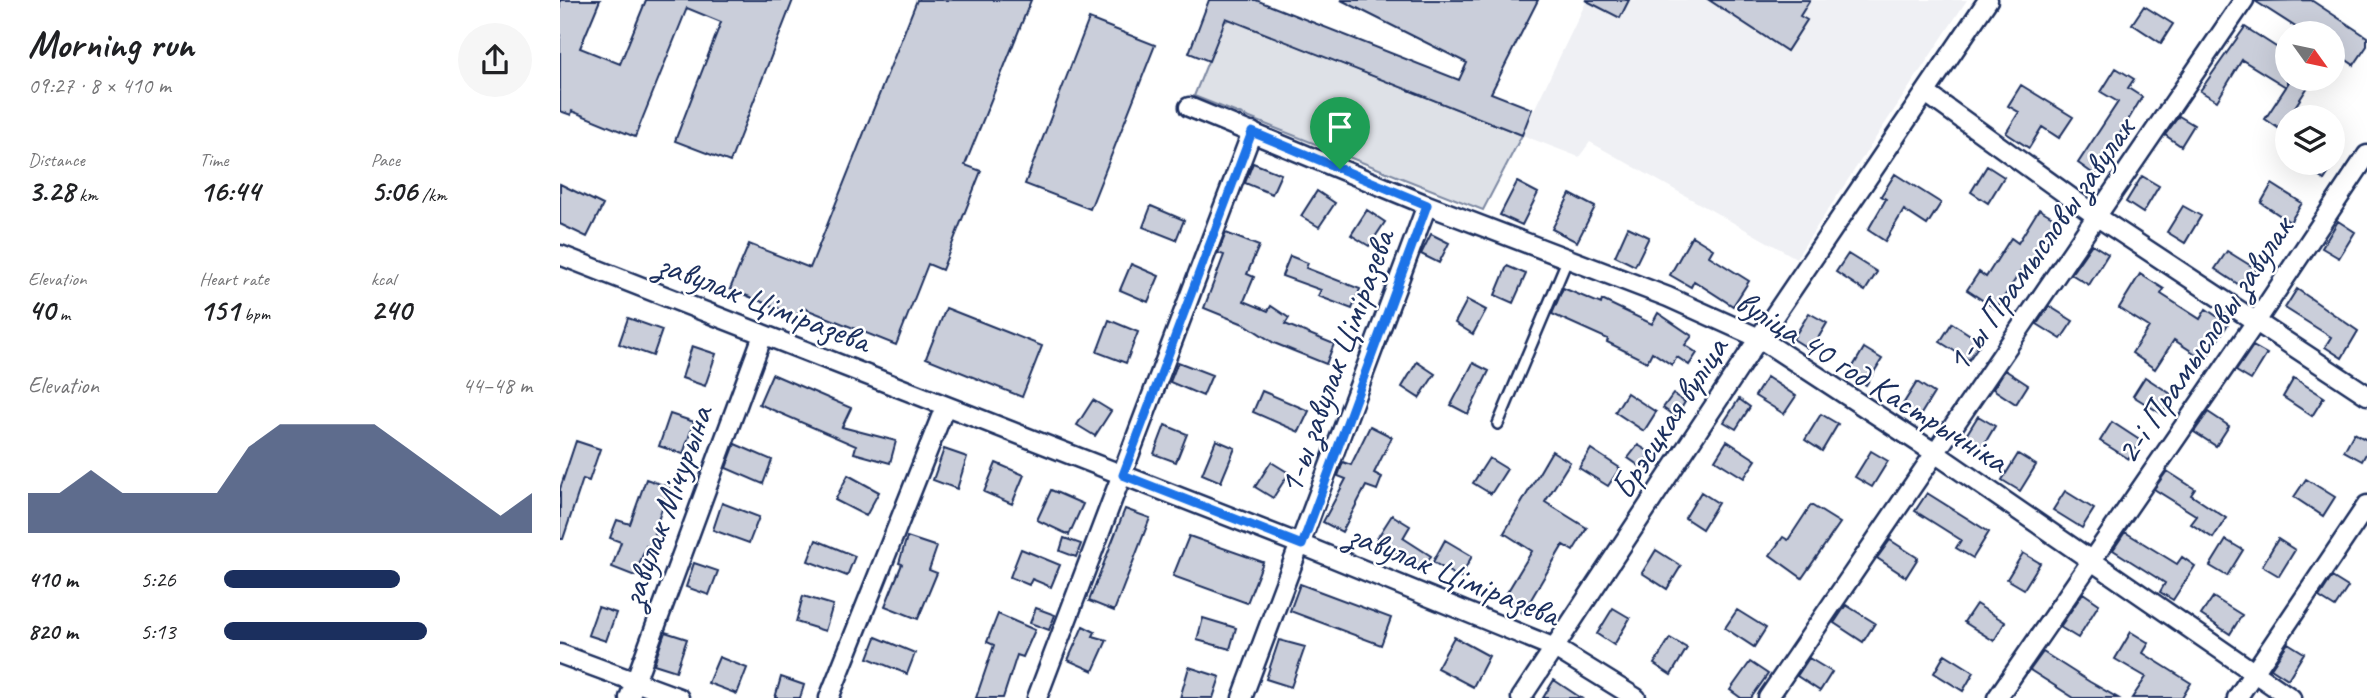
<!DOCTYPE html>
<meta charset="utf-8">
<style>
body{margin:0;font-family:Caveat,sans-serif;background:#f6f6f6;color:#202124;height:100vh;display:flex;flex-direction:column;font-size:26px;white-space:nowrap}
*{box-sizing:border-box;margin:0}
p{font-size:23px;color:#757577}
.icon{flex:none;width:38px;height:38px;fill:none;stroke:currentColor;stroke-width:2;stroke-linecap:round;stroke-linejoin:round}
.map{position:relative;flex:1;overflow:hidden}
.side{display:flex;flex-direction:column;background:#fff;width:560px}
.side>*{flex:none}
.needle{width:46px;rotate:123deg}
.tools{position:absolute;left:1715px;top:21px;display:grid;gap:14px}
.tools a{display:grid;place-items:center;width:70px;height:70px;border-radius:50%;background:#fff;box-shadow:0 7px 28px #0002;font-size:35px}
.pin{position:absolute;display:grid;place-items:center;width:60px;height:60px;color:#fff;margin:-72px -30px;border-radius:50% 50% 50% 0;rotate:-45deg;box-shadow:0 0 7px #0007}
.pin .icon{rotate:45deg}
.round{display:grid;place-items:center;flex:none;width:74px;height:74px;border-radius:37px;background:#f6f6f6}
.head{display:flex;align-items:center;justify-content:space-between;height:119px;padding:0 28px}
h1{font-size:38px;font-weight:700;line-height:52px}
.stats{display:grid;grid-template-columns:repeat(3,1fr);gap:10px;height:119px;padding:7px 28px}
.stats div{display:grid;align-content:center}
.stats b{font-size:30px;font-weight:700}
.stats small{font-size:19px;font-weight:400}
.stats p{font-size:19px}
.chart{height:196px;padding:14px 28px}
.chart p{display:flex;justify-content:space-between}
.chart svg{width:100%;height:126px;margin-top:7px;fill:#1b2f5e;opacity:.7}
ul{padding:0 28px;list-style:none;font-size:23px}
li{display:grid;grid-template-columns:112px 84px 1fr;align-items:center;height:52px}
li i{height:18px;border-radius:9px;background:#1b2f5e}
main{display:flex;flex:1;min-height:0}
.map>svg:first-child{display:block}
.built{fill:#eff0f4}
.green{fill:#dee1e7;stroke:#7c88a2;stroke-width:2}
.building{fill:#caceda;stroke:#1b2f5e;stroke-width:2}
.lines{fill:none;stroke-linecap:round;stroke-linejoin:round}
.lane-casing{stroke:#1b2f5e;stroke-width:14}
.street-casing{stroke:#1b2f5e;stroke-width:23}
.lane{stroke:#fff;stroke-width:9}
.street{stroke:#fff;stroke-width:18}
.route-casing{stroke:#fff;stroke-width:14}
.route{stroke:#1a73e8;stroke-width:9}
.labels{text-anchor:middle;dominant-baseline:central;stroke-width:5;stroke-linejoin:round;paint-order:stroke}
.street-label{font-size:35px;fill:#1b2f5e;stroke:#fff}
</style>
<main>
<section class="side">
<div class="head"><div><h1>Morning run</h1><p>09:27 · 8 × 410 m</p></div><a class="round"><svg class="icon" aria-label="share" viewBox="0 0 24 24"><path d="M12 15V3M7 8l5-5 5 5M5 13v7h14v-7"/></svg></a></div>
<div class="stats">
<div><p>Distance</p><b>3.28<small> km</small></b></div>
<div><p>Time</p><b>16:44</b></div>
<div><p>Pace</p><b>5:06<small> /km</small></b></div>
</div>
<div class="stats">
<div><p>Elevation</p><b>40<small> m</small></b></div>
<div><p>Heart rate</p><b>151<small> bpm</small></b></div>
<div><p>kcal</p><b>240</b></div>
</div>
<div class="chart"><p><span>Elevation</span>44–48 m</p>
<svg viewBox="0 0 160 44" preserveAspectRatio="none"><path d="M0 44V30L10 30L20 22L30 30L40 30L50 30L60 30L70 14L80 6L90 6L100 6L110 6L120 14L130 22L140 30L150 38L160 30V44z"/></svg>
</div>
<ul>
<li><b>410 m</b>5:26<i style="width:57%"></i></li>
<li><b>820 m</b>5:13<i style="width:66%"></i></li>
</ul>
</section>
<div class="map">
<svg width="1807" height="698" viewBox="0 0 1807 698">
<rect width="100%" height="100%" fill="#fff"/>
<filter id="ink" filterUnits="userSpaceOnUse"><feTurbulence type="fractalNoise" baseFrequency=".0143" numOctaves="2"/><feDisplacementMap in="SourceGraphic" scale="14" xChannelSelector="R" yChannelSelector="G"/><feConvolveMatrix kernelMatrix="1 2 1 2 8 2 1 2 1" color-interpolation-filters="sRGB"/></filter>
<g filter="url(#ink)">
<!-- built -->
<path class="built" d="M1027 0H1407L1236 258 1030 142 1019 157 962 135Z"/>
<!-- green -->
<path class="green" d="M670 19 962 135 923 210 634 96 664 22Z"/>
<!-- building -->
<path class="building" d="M0 0H40L20 48 60 64 86 0H233L170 162 115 141 161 22 127 8 75 137 12 111 11 115 0 111Z
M357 0H471L405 165 421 171 382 270 368 264 336 345 241 307 237 316 170 289 189 244 250 268Z
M649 0H696L899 80 907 63 781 0H978L931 93 972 109 962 135 666 18 649 61 629 53Z
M1025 0H1069L1060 18Z
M1149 0H1250L1240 16 1247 20 1227 51Z
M1751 0 1807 37V46L1794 65 1773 51V33H1745L1695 1Z
M1584 6 1613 24 1601 43 1572 24Z
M529 19 595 45 530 209 465 184Z
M1685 27 1727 54V85L1731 79H1753L1735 107 1752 117H1727V134L1705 119 1726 87 1682 60 1657 101 1640 91Z
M1556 68 1574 79 1568 88 1582 97 1535 175 1518 163 1558 102 1541 92Z
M1461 85 1513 117 1499 138 1482 127 1469 148 1446 133 1459 112 1448 106Z
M1619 116 1634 125 1621 146 1605 135Z
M693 163 721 174 712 194 685 183Z
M1738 163H1775L1764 180Z
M1427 166 1444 177 1428 203 1411 192Z
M1335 174 1381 203 1367 225 1344 210 1325 241 1308 230 1326 199 1321 196Z
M1582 176 1599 186 1583 213 1566 202Z
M957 182 978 193 962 225 940 215Z
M0 184 43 205 27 237 0 224Z
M1712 184 1742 203 1730 222 1701 203Z
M757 191 775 203 759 227 741 216Z
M1010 194 1035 207 1017 242 992 229Z
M591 206 624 220 616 240 583 227Z
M1623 206 1641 216 1625 243 1607 232Z
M1479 209 1496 219 1475 253 1480 257 1468 275 1461 271 1436 309 1407 290 1419 272 1426 277 1451 238 1458 243Z
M807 210 825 222 809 246 791 235Z
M1778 221 1795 232 1779 258 1762 248Z
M1068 227 1089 237 1075 266 1055 256Z
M666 233 699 246 687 274 694 277 684 301 708 311 711 306 729 318 725 324 774 344 766 364 714 343 686 325 644 308 664 255 658 253Z
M871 234 889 243 879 263 861 254Z
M1132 236 1153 249 1149 256 1189 281 1173 306 1134 281 1131 287 1110 275Z
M1532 244 1548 254 1529 285 1511 274Z
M1667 251 1696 269 1684 288 1655 269Z
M1288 254 1317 272 1305 291 1276 272Z
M730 256 748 263 746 268 800 289 792 309 758 296 761 290 722 276Z
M571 264 599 276 588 302 560 290Z
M947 266 966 274 953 303 935 295Z
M1580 274 1604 289 1601 294 1640 319 1646 309 1668 324 1645 360 1614 340 1595 369 1572 353 1589 327 1559 308Z
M1003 288 1041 304 1042 300 1092 324 1098 313 1132 336 1125 345 1137 353 1129 365 1117 357 1112 365 1092 352 1087 362 1047 342 1048 339 992 314Z
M1737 289 1798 331 1782 358 1765 347 1771 337 1725 308Z
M907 300 926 310 913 334 895 323Z
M1489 306 1513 321 1501 339 1477 324Z
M386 308 482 346 462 397 366 358Z
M1249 313 1267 323 1251 350 1233 339Z
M68 318 102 330 93 356 59 344Z
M549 320 578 332 566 363 537 352Z
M1392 323 1421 342 1409 360 1380 342Z
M132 346 156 354 145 386 122 378Z
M1693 346 1707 354 1691 380 1676 371Z
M1304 348 1322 359 1306 385 1288 375Z
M618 362 652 375 643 396 610 382Z
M857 362 875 374 859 398 842 387Z
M913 363 929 371 908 414 891 405Z
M1445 370 1468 385 1456 404 1433 389Z
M212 374 291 408 282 427 336 441 330 463 294 453 296 446 199 404Z
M1207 377 1236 396 1224 414 1195 396Z
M1585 377 1614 396 1602 414 1573 396Z
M1734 378 1764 397 1752 416 1723 397Z
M1357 382 1374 393 1358 419 1340 409Z
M702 391 749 411 739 432 693 412Z
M1067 393 1096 412 1084 431 1055 412Z
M1113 394 1125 402 1116 417 1103 408Z
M1179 399 1190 407 1176 429 1164 422Z
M533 400 551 411 535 436 517 425Z
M1648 412 1669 426 1656 446 1634 432Z
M110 414 134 422 123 454 99 446Z
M1261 414 1278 424 1262 451 1245 440Z
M1418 416 1435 426 1419 453 1402 442Z
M1552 422 1581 441 1569 459 1540 441Z
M605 425 627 434 616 462 594 454Z
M810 426 832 437 814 473 822 477 817 490 806 486 782 532 763 522 786 479 778 476 783 462 791 465Z
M1794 433 1807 440V452L1802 461 1784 451Z
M656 440 675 448 661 482 642 474Z
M16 441 40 449 29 481 23 479 3 539H0V489Z
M1167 441 1196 460 1184 478 1155 460Z
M175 444 212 460 203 484 166 468Z
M1078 445 1091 453 1081 467 1068 458Z
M384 449 407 457 397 489 373 480Z
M1031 449 1060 468 1048 486 1019 468Z
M992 451 1010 462 985 502 1027 528 1013 551 1003 545 963 613 942 601 972 551 944 533Z
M1311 451 1328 461 1312 487 1295 477Z
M1458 454 1476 465 1460 491 1442 480Z
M929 458 947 469 931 494 913 483Z
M711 462 729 473 713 498 695 487Z
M436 463 464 475 452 504 424 492Z
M1607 471 1635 489 1631 495 1666 518 1653 538 1631 524 1637 516 1594 489Z
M288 475 319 492 306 516 275 500Z
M86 479 109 487 94 533 101 535 96 549 86 546 75 576 52 567 61 542 50 538 57 520 70 524Z
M1746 479 1775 497 1763 516 1734 497Z
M491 490 523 504 509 535 477 520Z
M1505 491 1534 509 1522 528 1493 510Z
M1141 492 1158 503 1142 529 1125 518Z
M1367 493 1429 532 1413 558 1396 548 1401 540 1355 511Z
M162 503 199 517 189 543 153 530Z
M1251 505 1280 523 1242 578 1210 555 1223 537 1228 540Z
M565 509 590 518 554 611 529 601Z
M832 515 850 526 843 538 871 556 860 573 835 557 837 553 816 540Z
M1565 532 1617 564 1622 557 1635 566 1613 600 1600 592 1605 583 1553 550Z
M629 536 703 562 687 603 613 576Z
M347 537 377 547 369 570 377 573 358 619 325 606 342 564 339 563Z
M504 538 521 544 516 557 500 551Z
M1718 539 1735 550 1719 576 1702 566Z
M256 540 295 556 287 576 248 561Z
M885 540 912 556 900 578 873 562Z
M1330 540 1358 558 1346 577 1317 558Z
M1666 540 1683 550 1667 576 1650 566Z
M461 549 500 565 491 587 472 579 469 585 450 577Z
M1096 550 1121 566 1107 589 1082 573Z
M1463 553 1480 563 1464 589 1447 579Z
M134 563 158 571 149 595 126 587Z
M1772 577 1788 587 1775 607 1759 597Z
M740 584 831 618 821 645 730 611Z
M1523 593 1539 604 1518 638 1500 627Z
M243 596 273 605 265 631 236 622Z
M1653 597 1682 615 1670 634 1641 615Z
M1416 604 1445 622 1434 641 1404 622Z
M1286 605 1315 623 1303 642 1274 623Z
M38 607 56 613 46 641 28 635Z
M476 608 495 615 489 630 470 623Z
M1053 608 1070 618 1054 645 1037 634Z
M1177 610 1206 628 1194 647 1165 628Z
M438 614 475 630 463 657 457 655 443 698H416L434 645 427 642Z
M643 618 676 628 670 649 637 640Z
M523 626 535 632 533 636 547 640 533 671 508 660Z
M105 632 127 639 116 671 94 664Z
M1571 632 1589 643 1583 653 1631 683 1622 698H1572L1586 677 1555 659Z
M316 637 355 653 347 674 308 658Z
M894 637 929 656 913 687 877 668Z
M1110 638 1127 648 1111 675 1094 664Z
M719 640 745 647 731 687 706 679Z
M1728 643 1744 653 1728 679 1711 668Z
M1483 652 1530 682 1558 698H1514L1470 670Z
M1385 654 1414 672 1403 691 1374 673Z
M159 657 187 668 177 694 148 683Z
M1249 658 1272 672 1260 691 1237 676Z
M1190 662 1208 674 1191 698H1181L1170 690Z
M629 667 660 677 653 698H620Z
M221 677 244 685 240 698H215Z
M994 680 1021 698H983Z"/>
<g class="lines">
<defs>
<path id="lane" d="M938 424 1008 258"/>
<path id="street" d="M1366 93 1539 218 1807 395
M629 107 867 205 1108 297 1199 338 1375 453 1731 698
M0 255 742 545 995 648 1076 698
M0 654 119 698
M69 698 203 335
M269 698 385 407
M477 698 692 132
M682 698 867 205
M961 698 1199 338 1428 0
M1208 698 1684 0
M1437 698 1695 323 1807 155
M1677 698 1807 505"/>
</defs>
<!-- lane casing -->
<use href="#lane" class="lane-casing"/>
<!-- street casing -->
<use href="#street" class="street-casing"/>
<!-- lane -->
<use href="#lane" class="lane"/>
<!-- street -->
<use href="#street" class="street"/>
</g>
</g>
<g class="lines" filter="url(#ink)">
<defs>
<path id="route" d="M692 132 867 205 742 545 563 475Z"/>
</defs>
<!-- route casing -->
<use href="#route" class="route-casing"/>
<!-- route -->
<use href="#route" class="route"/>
</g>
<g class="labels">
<!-- street labels -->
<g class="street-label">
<text transform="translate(1480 245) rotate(-55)">1-ы Прамысловы завулак</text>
<text transform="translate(204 302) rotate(21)">завулак Ціміразева</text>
<text transform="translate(1644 340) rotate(-56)">2-і Прамысловы завулак</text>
<text transform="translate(776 362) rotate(-70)">1-ы завулак Ціміразева</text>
<text transform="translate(1312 381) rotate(32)">вуліца 40 год Кастрычніка</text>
<text transform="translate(1109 418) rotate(-57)">Брэсцкая вуліца</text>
<text transform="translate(106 506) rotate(-70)">завулак Мічурына</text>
<text transform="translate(894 574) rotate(22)">завулак Ціміразева</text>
</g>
</g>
</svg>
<div class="tools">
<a><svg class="needle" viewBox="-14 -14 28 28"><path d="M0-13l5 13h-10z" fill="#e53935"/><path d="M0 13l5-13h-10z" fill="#757577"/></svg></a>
<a><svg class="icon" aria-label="layers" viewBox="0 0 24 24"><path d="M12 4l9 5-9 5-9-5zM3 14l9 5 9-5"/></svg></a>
</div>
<div class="pin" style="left:780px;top:169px;background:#1e9e55"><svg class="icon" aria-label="arrive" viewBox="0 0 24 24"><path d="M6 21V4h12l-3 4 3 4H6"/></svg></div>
</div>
</main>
